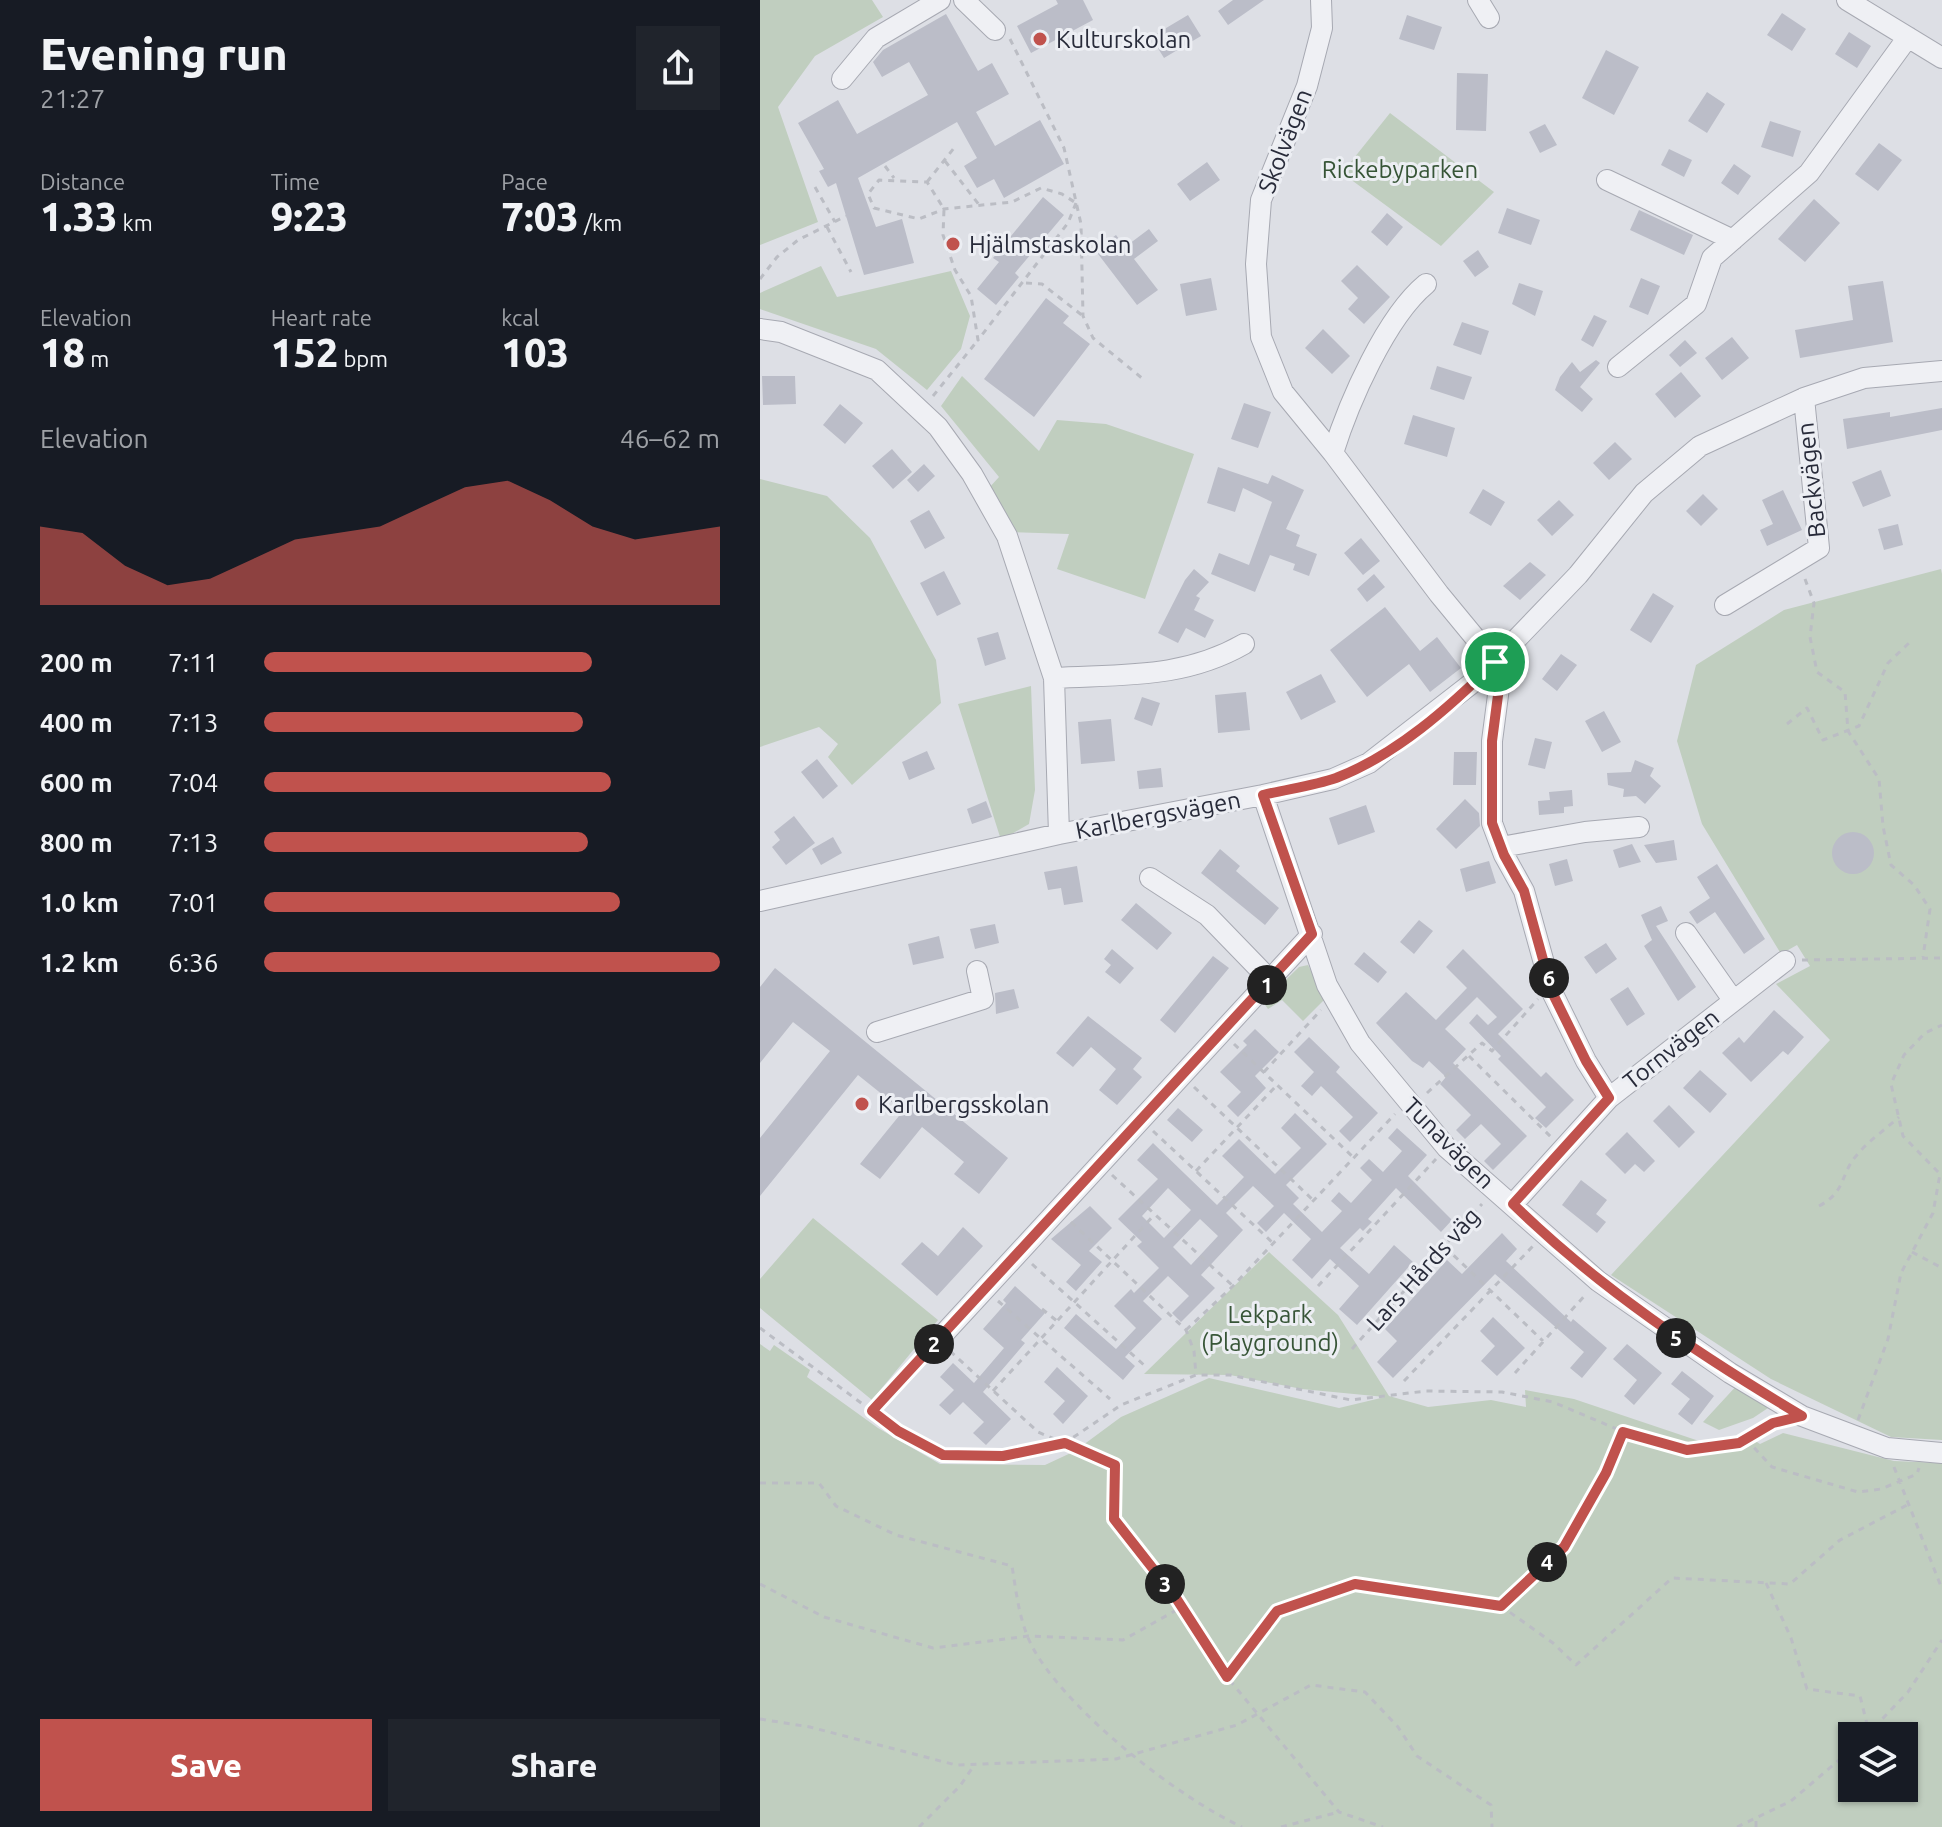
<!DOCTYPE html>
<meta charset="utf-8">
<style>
body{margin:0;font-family:Ubuntu,sans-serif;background:#20242c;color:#f1f3f6;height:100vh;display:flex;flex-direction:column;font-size:30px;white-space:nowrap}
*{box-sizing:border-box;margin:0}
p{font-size:26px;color:#9ea1a6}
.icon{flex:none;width:44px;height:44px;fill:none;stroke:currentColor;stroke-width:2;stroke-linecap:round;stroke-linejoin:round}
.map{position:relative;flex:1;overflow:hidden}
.side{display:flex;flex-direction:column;background:#171b24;width:760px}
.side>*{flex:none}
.fabs{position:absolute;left:1078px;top:1722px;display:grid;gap:16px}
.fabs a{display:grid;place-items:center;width:80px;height:80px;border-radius:0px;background:#171b24;box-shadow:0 2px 6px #0004;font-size:40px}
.pin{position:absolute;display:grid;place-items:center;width:68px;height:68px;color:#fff;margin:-34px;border:4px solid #fff;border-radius:50%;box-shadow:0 2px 8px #0007}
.km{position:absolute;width:40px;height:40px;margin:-20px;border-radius:50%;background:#222;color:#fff;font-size:22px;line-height:40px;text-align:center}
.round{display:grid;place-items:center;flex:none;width:84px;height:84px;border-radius:0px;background:#20242c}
.overview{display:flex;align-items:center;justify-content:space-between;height:136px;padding:0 40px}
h1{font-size:44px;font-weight:800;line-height:60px}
.stats{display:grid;grid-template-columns:repeat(3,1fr);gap:12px;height:136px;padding:8px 40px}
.stats div{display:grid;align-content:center}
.stats b{font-size:40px;font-weight:800}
.stats small{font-size:22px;font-weight:400}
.stats p{font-size:22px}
.chart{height:224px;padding:16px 40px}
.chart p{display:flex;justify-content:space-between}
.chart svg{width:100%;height:144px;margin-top:8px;fill:#c0524d;opacity:.7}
.button{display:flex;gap:16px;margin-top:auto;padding:16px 40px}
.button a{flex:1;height:92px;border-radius:0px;background:#c0524d;color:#fff;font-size:32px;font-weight:800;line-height:92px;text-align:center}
.button a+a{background:#20242c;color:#f1f3f6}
ul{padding:0 40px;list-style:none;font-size:26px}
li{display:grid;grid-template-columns:128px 96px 1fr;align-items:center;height:60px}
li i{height:20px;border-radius:10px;background:#c0524d}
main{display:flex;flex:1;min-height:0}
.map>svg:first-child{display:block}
.green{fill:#c0cebf;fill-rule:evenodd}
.building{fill:#bbbdc8;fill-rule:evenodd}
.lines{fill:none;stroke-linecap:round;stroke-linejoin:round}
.minor-casing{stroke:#a7a9b2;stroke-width:22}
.path{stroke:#bbbdc4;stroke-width:3;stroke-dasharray:6 6;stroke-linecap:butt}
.minor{stroke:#eff0f4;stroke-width:20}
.route-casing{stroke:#fff;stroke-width:16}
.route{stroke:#c0524d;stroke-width:10}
.poi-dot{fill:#c0524d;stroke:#eceef3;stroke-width:3}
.labels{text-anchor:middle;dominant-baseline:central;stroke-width:6;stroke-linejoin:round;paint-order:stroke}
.poi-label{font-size:24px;fill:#282b3a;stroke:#eceef3;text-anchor:start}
.street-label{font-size:24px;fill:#282b3a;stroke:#eceef3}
.park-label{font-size:24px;fill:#375537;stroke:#eceef3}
</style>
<main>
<section class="side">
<div class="overview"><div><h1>Evening run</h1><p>21:27</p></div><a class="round"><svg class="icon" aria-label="share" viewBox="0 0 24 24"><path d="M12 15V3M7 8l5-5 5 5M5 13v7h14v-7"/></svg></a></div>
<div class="stats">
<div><p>Distance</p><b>1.33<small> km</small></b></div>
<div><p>Time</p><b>9:23</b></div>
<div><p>Pace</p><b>7:03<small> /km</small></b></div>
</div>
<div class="stats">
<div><p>Elevation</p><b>18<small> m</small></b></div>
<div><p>Heart rate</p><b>152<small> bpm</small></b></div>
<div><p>kcal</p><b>103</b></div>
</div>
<div class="chart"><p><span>Elevation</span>46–62 m</p>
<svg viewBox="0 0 160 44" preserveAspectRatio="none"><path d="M0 44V20L10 22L20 32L30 38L40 36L50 30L60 24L70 22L80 20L90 14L100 8L110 6L120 12L130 20L140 24L150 22L160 20V44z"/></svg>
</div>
<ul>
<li><b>200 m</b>7:11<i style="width:72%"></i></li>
<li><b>400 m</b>7:13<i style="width:70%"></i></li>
<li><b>600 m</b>7:04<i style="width:76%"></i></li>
<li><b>800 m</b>7:13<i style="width:71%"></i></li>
<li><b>1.0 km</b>7:01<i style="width:78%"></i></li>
<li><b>1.2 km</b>6:36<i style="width:100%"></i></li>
</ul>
<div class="button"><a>Save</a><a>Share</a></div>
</section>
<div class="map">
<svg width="1182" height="1827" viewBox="0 0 1182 1827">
<rect width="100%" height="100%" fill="#dddfe5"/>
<!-- green -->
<path class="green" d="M0 0H112L123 17 55 56 18 107 58 222 0 245Z
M630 113 734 192 681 246 582 173Z
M61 266 77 297 191 271 210 316 201 349 167 390 116 349 0 309V293Z
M202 376 279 451 297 420 346 424 434 454 385 599 297 569 309 534 248 532 228 489 239 477 181 406Z
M0 479 67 496 110 538 176 660 181 703 92 785 68 757 78 744 59 727 0 747Z
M1181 569 1182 574V1440L1131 1437 1011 1379 851 1275 1070 1040 1016 984 1050 966 1037 945 1021 954 942 824 917 741 936 665 1024 610Z
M271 686 275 790 269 824 241 840 198 704Z
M548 965 565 999 543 1021 522 1000 508 1009 503 1002 539 967Z
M53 1218 178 1320 112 1400 0 1308V1279Z
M509 1252 578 1315 629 1396 668 1407 731 1400 766 1407 765 1390 814 1399 942 1442 985 1434 1000 1444 1023 1433 1134 1461 1182 1463V1827H0V1344L10 1351 14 1345 50 1370 47 1377 118 1428 180 1464 285 1465 315 1451 361 1417 449 1378 579 1408 625 1397 542 1389 470 1375 384 1374ZM1092 1736H1144V1788H1092Z
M979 1383 1014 1404 993 1418 959 1430 943 1422Z"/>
<!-- building -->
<path class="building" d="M296 0H323L333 20 271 53 257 26 298 4Z
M473 0H504L468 25 458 11Z
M1022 13 1046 29 1032 51 1007 35Z
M186 14 218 71 232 63 249 94 216 112 235 146 280 120 304 164 244 198 234 179 217 188 204 166 217 158 197 122 98 178 116 227 142 219 154 263 104 275 76 183 68 187 59 171 64 169 38 123 78 100 97 134 168 95 149 62 122 77 113 62 123 50Z
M428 15 441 36 404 58 391 37Z
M647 15 682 27 674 50 639 39Z
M1089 32 1111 46 1097 68 1075 54Z
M846 50 879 67 854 115 822 98Z
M697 73 728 74 726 131 696 130Z
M947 92 965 104 947 133 928 121Z
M1010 121 1041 131 1033 157 1001 147Z
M785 124 797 145 780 153 769 132Z
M1119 143 1142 160 1118 191 1095 174Z
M909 149 932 160 924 177 901 165Z
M447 162 460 180 430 201 417 184Z
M974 164 991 176 978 195 961 183Z
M283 197 304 215 255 273 259 277 236 305 217 289 239 262 233 258Z
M1054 199 1080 223 1045 262 1018 239Z
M747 208 780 220 771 245 738 233Z
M879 210 933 235 924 255 870 230Z
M627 213 643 227 627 246 611 232Z
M389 229 398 241 374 259 398 290 377 305 335 250 356 235 365 247Z
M718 250 729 267 715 277 703 261Z
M597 265 630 297 604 324 588 309 598 298 581 281Z
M451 278 457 310 426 316 420 284Z
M881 278 900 286 888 315 869 307Z
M1123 281 1133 342 1040 358 1035 330 1093 320 1088 286Z
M759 283 783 291 775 316 752 304Z
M286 298 309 316 303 323 330 344 274 417 224 379Z
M834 315 847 321 833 347 821 340Z
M702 322 729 331 721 355 693 345Z
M563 329 590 356 572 374 545 348Z
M972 337 989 358 962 380 945 358Z
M925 340 937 353 920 367 909 355Z
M836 360 840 363 820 387 833 399 822 412 795 390 800 377 812 362 820 372Z
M677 366 712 377 704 400 670 389Z
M921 372 941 396 915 418 895 394Z
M2 376H35L36 404 3 405Z
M484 403 511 412 498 448 471 439Z
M80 404 103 423 85 444 63 425Z
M1182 408V430L1087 449 1083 419 1130 412V417Z
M653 415 695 428 687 457 644 444Z
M855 442 872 459 849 480 833 463Z
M132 449 152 472 133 489 112 466Z
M164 464 175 476 158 492 147 480Z
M458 467 508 484 512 475 544 490 526 529 540 535 536 546 557 554 549 576 533 570 535 564 510 555 495 592 451 574 459 553 489 565 512 502 483 488 475 512 447 503Z
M1121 470 1131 496 1103 507 1092 482Z
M723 489 745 502 731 526 709 513Z
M1023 490 1042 530 1007 546 1000 530 1013 524 1002 500Z
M943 494 958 509 941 526 926 511Z
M799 500 814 515 792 536 777 520Z
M169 510 185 538 165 549 150 521Z
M1138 524 1143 545 1124 550 1118 529Z
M601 538 620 561 603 575 584 553Z
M770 562 786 575 760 600 743 586Z
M434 569 449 582 436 596 440 598 434 610 454 620 445 638 426 628 418 643 398 633 425 580Z
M184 571 201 604 177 616 160 583Z
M614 574 625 587 607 602 597 589Z
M893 593 914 606 891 643 870 630Z
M625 607 660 651 677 637 701 668 670 692 649 664 607 697 570 650Z
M238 632 246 659 225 666 217 638Z
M801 654 817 665 797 691 782 679Z
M561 674 576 702 541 720 526 692Z
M486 692 490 730 458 733 455 695Z
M382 697 400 703 392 726 374 719Z
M844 711 861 742 842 752 825 721Z
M351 719 355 761 321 764 318 722Z
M775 738 792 742 785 769 768 765Z
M167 751 175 769 149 780 142 762Z
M694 752H717L716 785H693Z
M57 759 78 786 63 799 41 772Z
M875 760 894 768 890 776 901 786 885 804 876 796 863 797 864 789 848 785 847 773 871 772Z
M401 768 403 787 379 789 377 771Z
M812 790 813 806 804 807V813L779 815 778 801 790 800 789 792Z
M705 799 719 813 720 826 696 849 676 829Z
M226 801 232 817 212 824 207 809Z
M606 805 615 832 578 845 569 818Z
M34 816 55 843 26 865 12 847 20 840 14 832Z
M1072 853a21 21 0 1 1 42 0a21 21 0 1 1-42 0Z
M73 837 82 853 61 865 52 849Z
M914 840 917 860 896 863 884 845Z
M872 844 881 862 859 868 853 850Z
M460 849 480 866 476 871 519 908 505 925 441 873Z
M807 859 813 881 795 886 789 864Z
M729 861 736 883 706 892 700 869Z
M957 864 1005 939 984 954 955 912 937 924 929 912 950 898 937 877Z
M317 866 323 902 304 905 301 888 288 890 284 872Z
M376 903 412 933 397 950 361 920Z
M901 906 908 921 896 926 936 987 918 1001 884 946 892 940 881 915Z
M659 920 673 931 654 954 640 942Z
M235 924 239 943 215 949 210 929Z
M179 936 184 958 153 965 148 944Z
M846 943 857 959 836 974 824 957Z
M352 949 374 968 360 984 345 972 351 965 344 959Z
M703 949 763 1009 738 1034 781 1077 786 1072 814 1100 786 1128 775 1118 786 1107 738 1059 741 1056 709 1023 717 1014 728 1025 737 1017 717 997 685 1029 706 1049 693 1063 767 1136 733 1170 724 1161 741 1144 721 1124 705 1139 696 1130 711 1115 680 1084 686 1077 669 1061 663 1068 652 1061 616 1023 646 992 676 1020 707 988 686 967Z
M604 952 627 972 618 983 594 964Z
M453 956 469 968 415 1033 400 1020Z
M15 968 248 1158 219 1194 194 1174 204 1162 162 1127 120 1179 100 1164 143 1111 98 1075 0 1196V1138L70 1051 33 1022 0 1063V987Z
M868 987 885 1014 867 1026 850 999Z
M254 989 259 1008 236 1014 235 993Z
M1014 1010 1044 1037 1028 1055 1023 1051 991 1082 962 1053 979 1037 984 1043Z
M328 1016 382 1058 373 1069 382 1077 357 1105 339 1090 356 1069 331 1047 313 1067 296 1053Z
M495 1029 519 1052 495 1076 506 1088 478 1117 467 1106 481 1092 460 1072 487 1045 483 1041Z
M549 1037 580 1067 576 1072 618 1113 590 1142 579 1131 593 1117 561 1086 552 1096 541 1086 554 1072 534 1052Z
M940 1070 967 1094 950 1113 923 1088Z
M909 1105 935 1132 919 1148 893 1121Z
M418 1108 443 1130 432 1142 407 1120Z
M535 1113 567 1144 526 1185 539 1198 533 1204 562 1232 582 1211 571 1201 579 1192 591 1203 612 1180 600 1168 609 1159 623 1172 642 1151 628 1138 637 1128 667 1155 648 1176 692 1220 681 1232 636 1188 608 1219 612 1222 603 1231 600 1228 580 1248 609 1274 634 1245 653 1262 597 1325 579 1309 599 1286 570 1259 552 1279 532 1260 551 1239 524 1213 506 1232 497 1223 514 1206 493 1186 466 1213 483 1230 441 1275 455 1288 421 1322 412 1313 429 1296 408 1276 383 1301 402 1319 365 1357 375 1366 363 1380 304 1328 316 1314 356 1349 376 1328 354 1306 371 1289 374 1293 399 1268 377 1246 382 1242 358 1219 398 1179 377 1160 393 1143 457 1205 484 1177 462 1156 479 1139 515 1174 541 1148 521 1128ZM408 1188 431 1210 404 1238 382 1216ZM440 1219 458 1236 431 1265 413 1247Z
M867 1132 895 1161 884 1172 875 1164 865 1174 845 1154Z
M821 1180 847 1200 836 1214 846 1222 837 1233 802 1205Z
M330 1206 352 1228 329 1251 342 1262 316 1291 306 1282 321 1265 291 1239Z
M203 1227 223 1246 177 1296 141 1264 162 1242 178 1256Z
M742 1233 757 1249 746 1261 811 1322 813 1319 847 1348 822 1378 810 1368 824 1352 735 1274 633 1378 617 1362 637 1341 625 1329 687 1260 702 1274Z
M255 1286 285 1313 261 1340 265 1343 223 1392 251 1419 226 1445 213 1433 224 1422 203 1402 190 1415 179 1405 194 1390 180 1377 193 1363 214 1383 244 1348 223 1329 246 1303 243 1300Z
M733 1317 765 1348 737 1376 721 1361 735 1346 720 1331Z
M867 1344 902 1373 874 1405 864 1396 877 1380 853 1359Z
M297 1367 328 1396 303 1424 293 1414 305 1401 284 1382Z
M922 1371 954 1396 932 1425 918 1414 930 1399 911 1384Z"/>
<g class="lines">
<defs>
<path id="minor" d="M204 0 235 30
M561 0 562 28 547 86 501 200 496 264 501 337 523 392 573 453
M718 0 729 18
M1087 0 1182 58
M82 79 116 38 180 0
M847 180 973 240
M666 284C626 317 589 402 573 453L679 594 735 662 740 680 732 741V823L744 855 764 891 792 992 826 1061 849 1098
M0 329 21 332 117 370 178 427 212 474 247 536 294 678 299 834
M858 367 936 304 952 258 1049 173 1148 37
M965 605 1059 548 1044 398
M294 678C362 674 423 679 484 644
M503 795 567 985 600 1043 687 1148 838 1281 970 1373 1042 1416 1127 1448 1182 1453
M741 847 825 832 879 827
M390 878 447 915 511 981
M0 901 299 834 503 795 573 779 609 763 720 677 818 575 884 493 940 446 1044 398 1104 378 1182 371
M926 933 973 1000
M117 1032 223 999 217 971
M753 1204 849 1098 1025 961
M179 1339 552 934"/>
</defs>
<!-- minor casing -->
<use href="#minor" class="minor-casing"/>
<!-- path -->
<path class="path" d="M250 39 304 148 321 224 323 316 333 338 383 379
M185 161 220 206
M125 166 134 178
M167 182 194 148
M55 187 75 222
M316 203 308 223 218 340 211 296 195 270 183 235 184 209 167 182 119 180 108 194 114 208 159 219 184 209 252 202 281 188 302 194 316 203
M67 227 91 272
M0 279 17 257 38 240 86 216
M266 283 282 284 323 316
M173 396 218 340
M1045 579 1054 603 1050 637 1057 672 1085 692 1088 731 1119 779 1123 826 1131 865 1154 885 1170 909 1163 957
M1027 724 1047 708 1063 740 1099 726 1128 663 1149 643
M1042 960 1182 958
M474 1044 593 1157
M709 1056 792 1138
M504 1072 561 1010
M434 1087 553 1200
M667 1093 722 1043 732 1051 778 999
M393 1131 513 1243
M436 1171 517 1085
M352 1175 473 1286
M1059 1206C1086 1192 1080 1175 1096 1156 1108 1141 1125 1130 1139 1117
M311 1222 426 1330 434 1351 436 1375
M685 1247 783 1341
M1152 1252 1182 1268
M272 1264 385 1366
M558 1286 676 1159
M238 1301 350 1399
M282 1309 297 1321
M0 1328 112 1411
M426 1330 473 1286 635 1114
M592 1349 722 1204
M168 1350 112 1411 138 1431 183 1455 243 1456 305 1443 361 1405 436 1375H470L591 1400 666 1391 742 1392 793 1402 871 1435 927 1450 979 1443 1015 1422
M190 1351 278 1432 355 1465 354 1519 416 1598 467 1677 579 1812 623 1827
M755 1373 827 1293
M644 1381 773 1246
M233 1391 395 1214
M1098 1420 1128 1339 1141 1273 1173 1213 1180 1174 1143 1136 1131 1084 1144 1055 1165 1033 1182 1025
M986 1439 1012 1467 1098 1492 1121 1489 1157 1474 1159 1468
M1134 1467 1182 1589
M0 1483H59L76 1506 136 1535 252 1566C257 1597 260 1628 277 1655 315 1716 416 1796 482 1827
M1006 1583 1031 1638 1047 1689 1100 1696 1109 1732
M0 1584 64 1617 173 1648 268 1636 363 1640 422 1607
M741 1606 804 1547 846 1473 863 1432
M467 1677 517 1611 595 1584 741 1606 793 1643 816 1665 912 1578 1030 1584 1080 1540 1149 1504
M0 1719 50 1727 196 1765 356 1759 477 1725 551 1685 605 1692 638 1727 657 1756 731 1805 732 1827
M1106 1736 1148 1692 1182 1640
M159 1827 200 1786 215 1764
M521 1827 579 1812
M977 1827 1031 1801 1092 1749
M996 1827V1818"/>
<!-- minor -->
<use href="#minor" class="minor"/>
</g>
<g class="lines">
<defs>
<path id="route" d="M735 662 740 680 732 741V823L744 855 764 891 792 992 826 1061 849 1098 753 1204C840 1289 938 1354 1042 1416L1013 1423 979 1443 927 1450 863 1432 846 1473 804 1547 741 1606 595 1584 517 1611 467 1677 416 1598 354 1519 355 1465 305 1443 243 1456 183 1455 138 1431 112 1411 552 934 503 795C527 789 553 786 576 778 636 755 690 707 735 662Z"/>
</defs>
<!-- route casing -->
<use href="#route" class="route-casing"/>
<!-- route -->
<use href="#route" class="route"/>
</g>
<!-- markers -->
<g class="poi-dot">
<circle cx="280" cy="39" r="8"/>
<circle cx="193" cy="244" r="8"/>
<circle cx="102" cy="1104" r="8"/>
</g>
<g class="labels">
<!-- poi labels -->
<g class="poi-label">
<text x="296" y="39">Kulturskolan</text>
<text x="209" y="244">Hjälmstaskolan</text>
<text x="118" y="1104">Karlbergsskolan</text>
</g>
<!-- street labels -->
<g class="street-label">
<text transform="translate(525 141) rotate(-69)">Skolvägen</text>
<text transform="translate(1051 480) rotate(-96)">Backvägen</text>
<text transform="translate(398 815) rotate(-11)">Karlbergsvägen</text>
<text transform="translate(911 1049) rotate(-38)">Tornvägen</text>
<text transform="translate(689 1143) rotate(45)">Tunavägen</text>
<text transform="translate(663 1269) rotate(-48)">Lars Hårds väg</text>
</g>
<!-- park labels -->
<g class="park-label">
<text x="640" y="169">Rickebyparken</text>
<text x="510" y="1314">Lekpark<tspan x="510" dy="28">(Playground)</tspan></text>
</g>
</g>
</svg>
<div class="fabs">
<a><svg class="icon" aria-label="layers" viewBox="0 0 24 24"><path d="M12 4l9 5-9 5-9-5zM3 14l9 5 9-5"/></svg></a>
</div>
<div class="pin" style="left:735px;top:662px;background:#1e9e55"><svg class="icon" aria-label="arrive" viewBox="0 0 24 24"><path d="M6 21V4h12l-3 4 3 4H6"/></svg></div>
<b class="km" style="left:507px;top:985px">1</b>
<b class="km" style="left:174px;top:1344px">2</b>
<b class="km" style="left:405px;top:1584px">3</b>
<b class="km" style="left:787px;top:1562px">4</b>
<b class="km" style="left:916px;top:1338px">5</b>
<b class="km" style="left:789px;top:978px">6</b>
</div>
</main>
